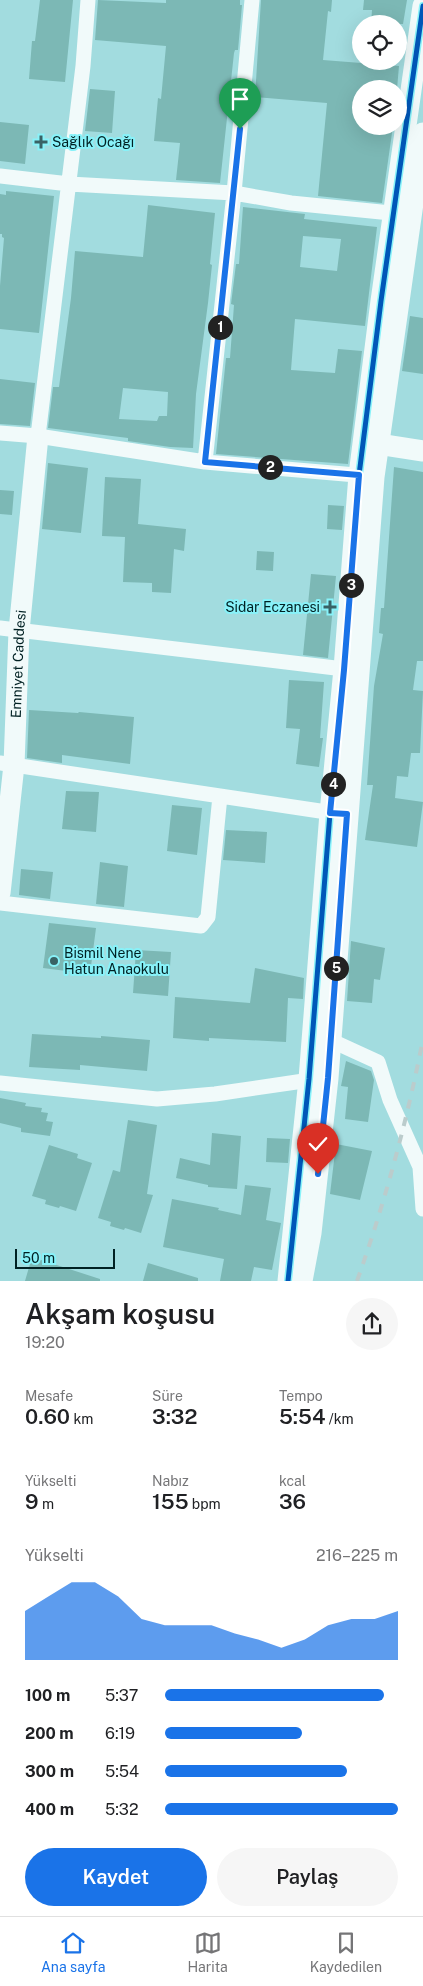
<!DOCTYPE html>
<html lang="tr">
<meta charset="utf-8">
<style>
body{margin:0;font-family:"Public Sans",sans-serif;background:#f6f6f6;color:#202124;height:100vh;display:flex;flex-direction:column;font-size:19px;white-space:nowrap}
*{box-sizing:border-box;margin:0}
p{font-size:16px;color:#757577}
.icon{flex:none;width:28px;height:28px;fill:none;stroke:currentColor;stroke-width:2;stroke-linecap:round;stroke-linejoin:round}
.map{position:relative;height:1281px;overflow:hidden}
.drawer{display:flex;flex-direction:column;background:#fff;flex:1}
.drawer>*{flex:none}
.fabs{position:absolute;left:352px;top:15px;display:grid;gap:10px}
.fabs a{display:grid;place-items:center;width:55px;height:55px;border-radius:50%;background:#fff;box-shadow:0 5px 20px #0002;font-size:25px}
.scale{position:absolute;left:15px;bottom:12px;width:100px;box-sizing:border-box;padding-left:5px;border:2px solid #002123;border-top:0;font-size:14px;line-height:18px;white-space:nowrap;color:#002123;-webkit-text-stroke:4px #88f2f9;paint-order:stroke}
.pin{position:absolute;display:grid;place-items:center;width:42px;height:42px;color:#fff;margin:-51px -21px;border-radius:50% 50% 50% 0;rotate:-45deg;box-shadow:0 0 5px #0007}
.pin .icon{rotate:45deg}
.km{position:absolute;width:25px;height:25px;margin:-12px;border-radius:50%;background:#222;color:#fff;font-size:14px;line-height:25px;text-align:center}
.round{display:grid;place-items:center;flex:none;width:52px;height:52px;border-radius:26px;background:#f6f6f6}
.head{display:flex;align-items:center;justify-content:space-between;height:85px;padding:0 25px}
h1{font-size:28px;font-weight:600;line-height:38px}
.figures{display:grid;grid-template-columns:repeat(3,1fr);gap:8px;height:85px;padding:5px 25px}
.figures div{display:grid;align-content:center}
.figures b{font-size:21px;font-weight:600}
.figures small{font-size:14px;font-weight:400}
.figures p{font-size:14px}
.chart{height:140px;padding:10px 25px}
.chart p{display:flex;justify-content:space-between}
.chart svg{width:100%;height:90px;margin-top:5px;fill:#1a73e8;opacity:.7}
.action{display:flex;gap:10px;margin-top:auto;padding:10px 25px}
.action a{flex:1;height:58px;border-radius:30px;background:#1a73e8;color:#fff;font-size:20px;font-weight:600;line-height:58px;text-align:center}
.action a+a{background:#f6f6f6;color:#202124}
ul{padding:0 25px;list-style:none;font-size:16px}
li{display:grid;grid-template-columns:80px 60px 1fr;align-items:center;height:38px}
li i{height:12px;border-radius:6px;background:#1a73e8}
.tabs{display:flex;justify-content:space-around;align-items:center;height:70px;border-top:1px solid #e0e0e0;background:#fff;font-size:14px;color:#757577}
.tabs a{display:grid;justify-items:center;gap:2px}
.tabs .selected{color:#1a73e8}
.map>svg:first-child{display:block}
.building{fill:#7cb8b5;fill-rule:evenodd}
.lines{fill:none;stroke-linecap:round;stroke-linejoin:round}
.street{stroke:#f1fafa;stroke-width:15}
.secondary{stroke:#f1fafa;stroke-width:21}
.rail{stroke:#bcc;stroke-width:4;stroke-dasharray:9 9;stroke-linecap:butt}
.cycleway-casing{stroke:#88f2f9;stroke-width:8}
.cycleway{stroke:#0057b8;stroke-width:5}
.route-casing{stroke:#fff;stroke-width:10}
.route{stroke:#1a73e8;stroke-width:6}
.poi-dot{fill:#396265;stroke:#88f2f9;stroke-width:2}
.labels{text-anchor:middle;dominant-baseline:central;stroke-width:4;stroke-linejoin:round;paint-order:stroke}
.poi-label{font-size:14px;fill:#002123;stroke:#88f2f9;text-anchor:start}
.street-label{font-size:14px;fill:#002123;stroke:#88f2f9}
</style>
<div class="map">
<svg width="423" height="1281" viewBox="0 0 423 1281">
<rect width="100%" height="100%" fill="#a2dcdf"/>
<!-- building -->
<path class="building" d="M40 0H73L65 82 29 79 32 41H35Z
M98 0 166 3V0H240V5H242L238 50H235L234 53 220 183 176 180 180 143 154 141 158 98 161 99 166 46 95 40Z
M261 0H332L331 12 328 11 323 60 399 66 397 89H361V126H393L382 203 318 196 327 103 255 97Z
M364 0H407L403 24H371L372 10H363Z
M90 89 115 91 112 133 85 131Z
M0 122 29 125 25 164 0 161Z
M6 191 54 196 39 333 0 329V286L4 238 2 237V234H0V194L6 195Z
M148 205 215 213 210 264 212 265 208 303 196 394 193 448 170 447 128 441V438L48 428 53 387H59L71 298 75 251 143 257ZM123 388 168 392 167 416H159L157 421 119 419Z
M243 207 305 214 304 219 377 227 365 326 295 319 291 370 335 373 338 349 362 351 348 464 216 454 226 358H230L234 305 231 304 236 264H239ZM303 236 341 239 337 271 300 267Z
M410 316 423 318V374L402 371Z
M0 379 35 383 30 426 0 424Z
M48 463 88 468 81 533 42 529Z
M394 467 423 472V661H417L413 690 423 691 420 753H411L408 777 397 776 395 798 423 802 417 847 365 840 373 785H367L374 686 383 634 379 633 381 608H384Z
M105 477 141 479 138 524 186 529 184 551 174 549 171 593 152 592V583L123 582 125 537 102 536Z
M0 490 14 491 12 515 0 514Z
M328 505 344 506 342 530 327 529Z
M257 551 274 552 273 571 256 570Z
M311 574 336 576 328 658 303 655Z
M289 680 324 682 320 738H323L319 767 296 764 300 729 286 728Z
M29 710 78 713 79 712 134 717 130 764 62 755V763L27 758Z
M66 791 99 792 96 832 62 829Z
M172 805 202 808 197 855 167 851Z
M226 830 267 832 265 863 223 860Z
M100 862 128 866 124 907 96 904Z
M21 869 53 872 50 899 19 895Z
M49 923 96 928 90 974 43 968Z
M351 941 385 948 380 980 374 979 372 1003 347 1001Z
M136 950 171 952 168 996 133 993Z
M255 968 304 978 303 999 288 998 286 1042 209 1038V1041L173 1038 175 997 250 1003Z
M32 1034 101 1038V1036L150 1040 147 1071 80 1065V1070L29 1067Z
M346 1061 371 1071 374 1080 368 1122 345 1119 348 1087 341 1086Z
M0 1098 26 1103 25 1106 42 1108 41 1112 48 1113 46 1121 53 1122 50 1136 21 1132V1128L0 1123Z
M128 1120 157 1125 147 1194 153 1195 141 1233 125 1228 124 1230 110 1226 111 1222 98 1218 113 1170 120 1172Z
M212 1133 241 1136 237 1189 208 1187V1185L176 1178 180 1158 210 1165Z
M267 1138 290 1139 288 1163 266 1162Z
M336 1144 372 1151 360 1200 330 1194Z
M49 1145 78 1154 77 1158 92 1163 76 1211 60 1206 59 1208 45 1204 46 1200 32 1196Z
M245 1185 271 1188 266 1220 281 1223 272 1270 254 1267 251 1281H220L224 1259 163 1247 172 1199 219 1208 218 1210 241 1215Z
M32 1257 100 1279V1281H25Z
M148 1263 198 1278V1281H143Z"/>
<g class="lines">
<!-- street -->
<path class="street" d="M0 176 69 184 234 193 291 203 401 214
M0 433 38 436 205 462 368 476
M38 436 83 66 88 0
M205 462 234 193 252 0
M0 628 344 669
M0 763 340 814
M0 903 201 926 208 917 220 796
M330 1040 378 1062 390 1100 420 1167 423 1209
M0 1083 157 1099 215 1094 317 1079"/>
<!-- secondary -->
<g class="secondary">
<path d="M378 444 423 451"/>
<path id="s1" d="M0 893 14 765 19 631 38 436"/>
<path d="M288 1281 309 1079 330 813 344 669 359 475 381 301 423 6"/>
<path d="M302 1281 311 1233 328 1078 374 477 423 133"/>
</g>
<!-- rail -->
<path class="rail" d="M357 1281C385 1202 407 1121 423 1039"/>
<defs>
<path id="cycleway" d="M288 1281 309 1079 330 813 344 669 359 475 381 301 423 6"/>
</defs>
<!-- cycleway casing -->
<use href="#cycleway" class="cycleway-casing"/>
<!-- cycleway -->
<use href="#cycleway" class="cycleway"/>
</g>
<g class="lines">
<defs>
<path id="route" d="M240 129 205 462 359 475 344 670 330 813 347 814 328 1078 318 1174"/>
</defs>
<!-- route casing -->
<use href="#route" class="route-casing"/>
<!-- route -->
<use href="#route" class="route"/>
</g>
<!-- markers -->
<g class="poi-dot">
<path d="M38.5 134.5h5v5h5v5h-5v5h-5v-5h-5v-5h5z"/>
<path d="M327.5 599.5h5v5h5v5h-5v5h-5v-5h-5v-5h5z"/>
<circle cx="54" cy="961" r="5"/>
</g>
<g class="labels">
<!-- poi labels -->
<g class="poi-label">
<text x="52" y="142">Sağlık Ocağı</text>
<text x="320" y="607" text-anchor="end">Sidar Eczanesi</text>
<text x="64" y="953">Bismil Nene<tspan x="64" dy="16">Hatun Anaokulu</tspan></text>
</g>
<!-- street labels -->
<g class="street-label">
<text stroke="none"><textPath href="#s1" startOffset="230">Emniyet Caddesi</textPath></text>
</g>
</g>
</svg>
<div class="fabs">
<a><svg class="icon" aria-label="locate" viewBox="0 0 24 24"><circle cx="12" cy="12" r="6"/><path d="M12 2v4M12 18v4M2 12h4M18 12h4"/></svg></a>
<a><svg class="icon" aria-label="layers" viewBox="0 0 24 24"><path d="M12 4l9 5-9 5-9-5zM3 14l9 5 9-5"/></svg></a>
</div>
<div class="scale">50 m</div>
<div class="pin" style="left:240px;top:129px;background:#1e9e55"><svg class="icon" aria-label="arrive" viewBox="0 0 24 24"><path d="M6 21V4h12l-3 4 3 4H6"/></svg></div>
<div class="pin" style="left:318px;top:1174px;background:#d93025"><svg class="icon" aria-label="check" viewBox="0 0 24 24"><path d="M5 12l5 5 9-10"/></svg></div>
<b class="km" style="left:220px;top:327px">1</b>
<b class="km" style="left:270px;top:467px">2</b>
<b class="km" style="left:351px;top:585px">3</b>
<b class="km" style="left:333px;top:784px">4</b>
<b class="km" style="left:336px;top:968px">5</b>
</div>
<section class="drawer">
<div class="head"><div><h1>Akşam koşusu</h1><p>19:20</p></div><a class="round"><svg class="icon" aria-label="share" viewBox="0 0 24 24"><path d="M12 15V3M7 8l5-5 5 5M5 13v7h14v-7"/></svg></a></div>
<div class="figures">
<div><p>Mesafe</p><b>0.60<small> km</small></b></div>
<div><p>Süre</p><b>3:32</b></div>
<div><p>Tempo</p><b>5:54<small> /km</small></b></div>
</div>
<div class="figures">
<div><p>Yükselti</p><b>9<small> m</small></b></div>
<div><p>Nabız</p><b>155<small> bpm</small></b></div>
<div><p>kcal</p><b>36</b></div>
</div>
<div class="chart"><p><span>Yükselti</span>216–225 m</p>
<svg viewBox="0 0 160 44" preserveAspectRatio="none"><path d="M0 44V20L10 13L20 6L30 6L40 13L50 24L60 27L70 27L80 27L90 31L100 34L110 38L120 34L130 27L140 24L150 24L160 20V44z"/></svg>
</div>
<ul>
<li><b>100 m</b>5:37<i style="width:94%"></i></li>
<li><b>200 m</b>6:19<i style="width:59%"></i></li>
<li><b>300 m</b>5:54<i style="width:78%"></i></li>
<li><b>400 m</b>5:32<i style="width:100%"></i></li>
</ul>
<div class="action"><a>Kaydet</a><a>Paylaş</a></div>
</section>
<nav class="tabs">
<a class="selected"><svg class="icon" aria-label="home" viewBox="0 0 24 24"><path d="M3 11l9-7 9 7M6 9v11h12V9"/></svg>Ana sayfa</a>
<a><svg class="icon" aria-label="map" viewBox="0 0 24 24"><path d="M3 6l6-2 6 2 6-2v14l-6 2-6-2-6 2zM9 4v14M15 6v14"/></svg>Harita</a>
<a><svg class="icon" aria-label="saved" viewBox="0 0 24 24"><path d="M7 4h10v16l-5-4-5 4z"/></svg>Kaydedilen</a>
</nav>
